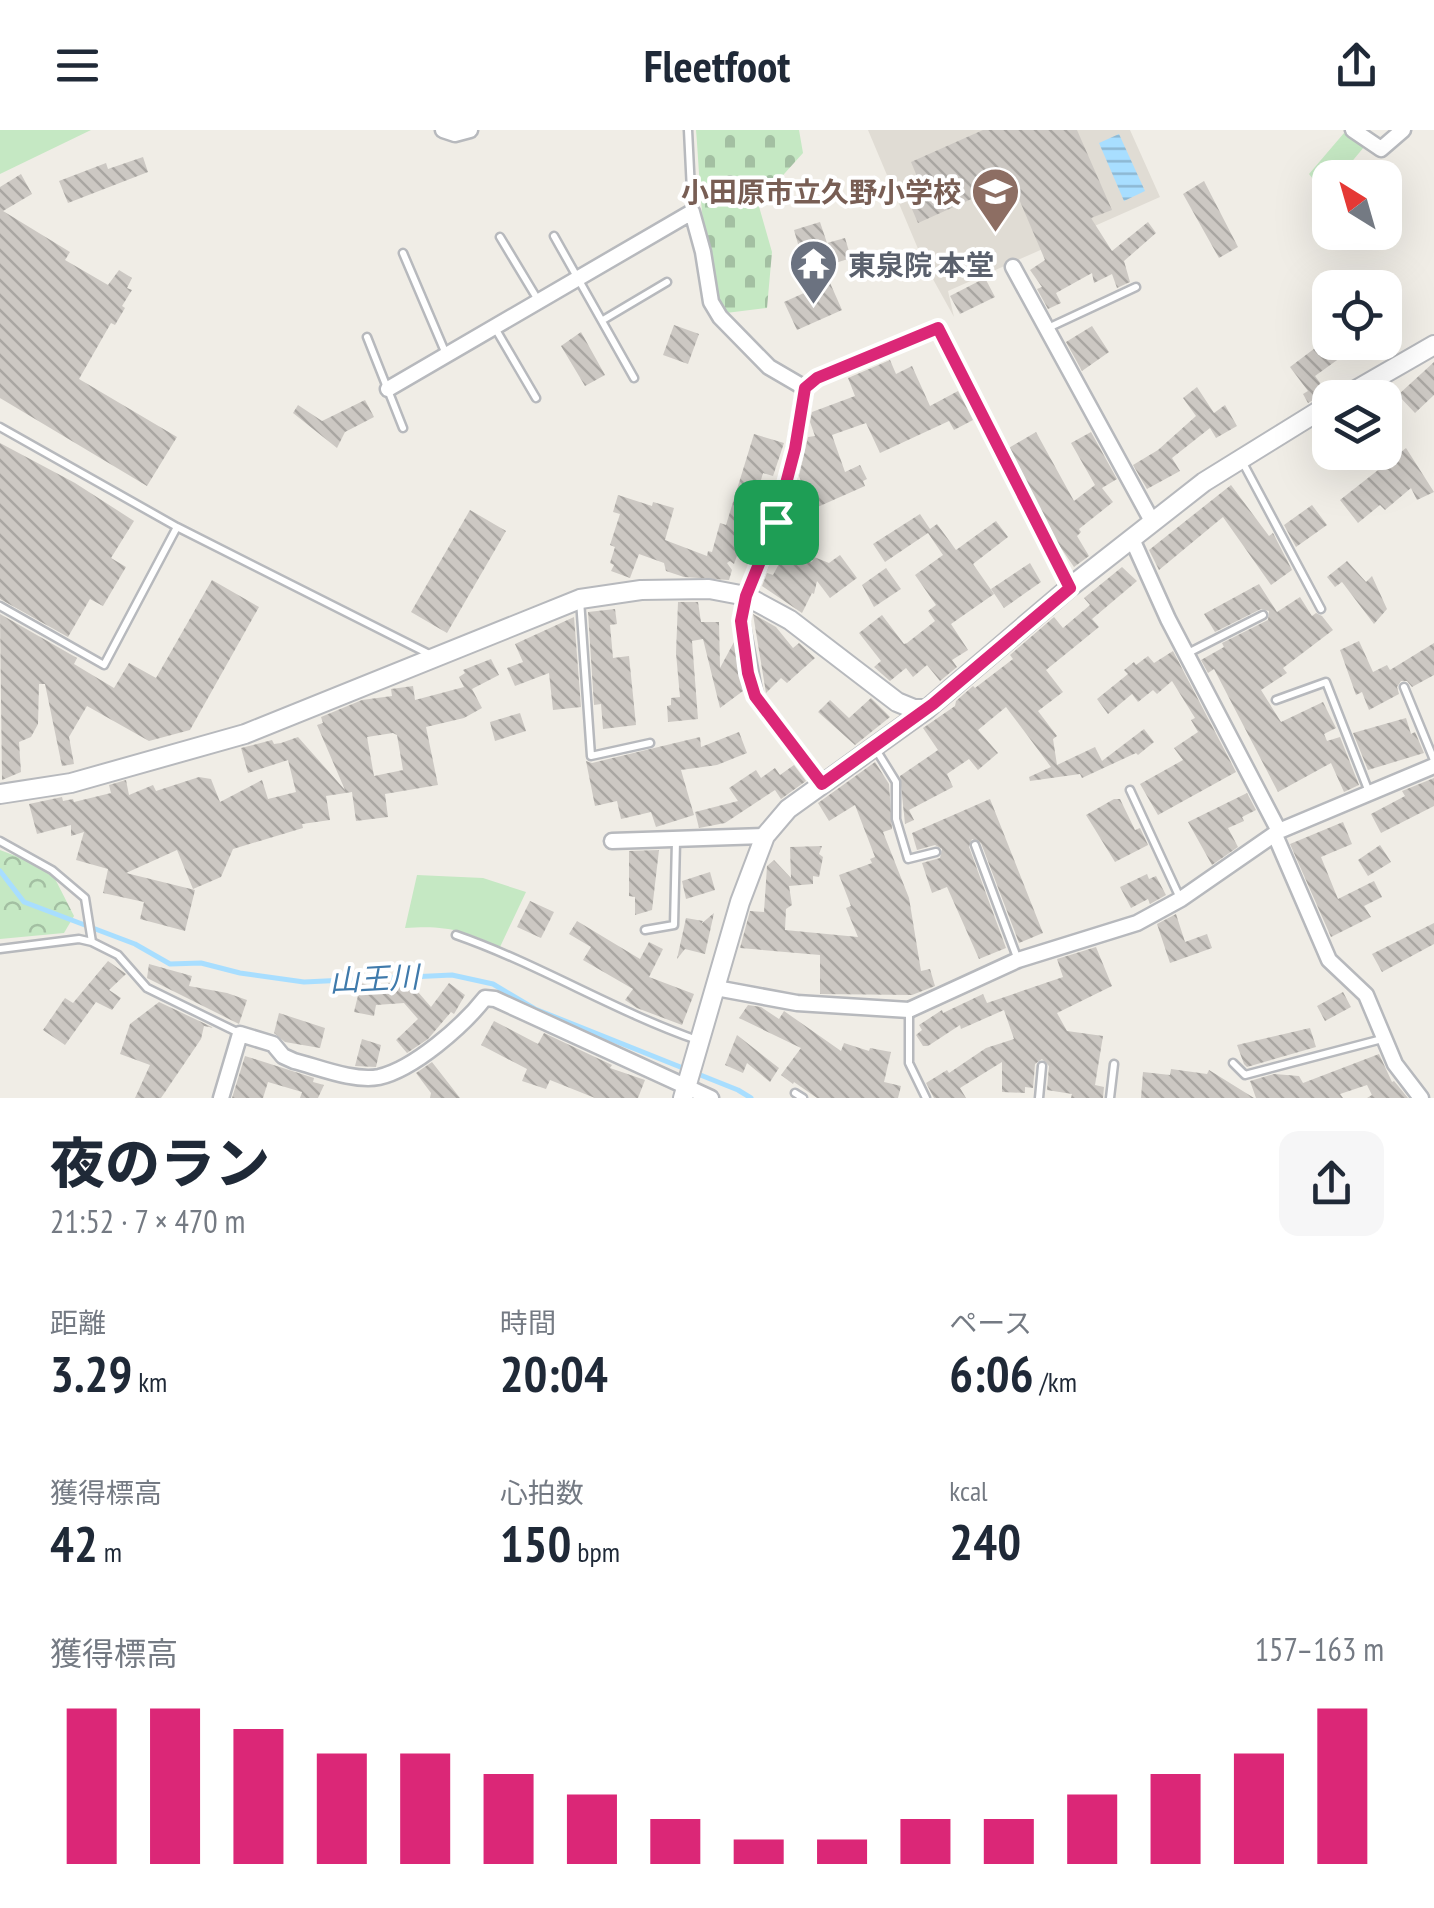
<!DOCTYPE html>
<html lang="ja">
<meta charset="utf-8">
<style>
body{margin:0;font-family:"PT Sans Narrow","Noto Sans JP",sans-serif;background:#f6f6f7;color:#1f2937;height:100vh;display:flex;flex-direction:column;font-size:38px;white-space:nowrap}
*{box-sizing:border-box;margin:0}
p{font-size:32px;color:#747a83}
.icon{flex:none;width:55px;height:55px;fill:none;stroke:currentColor;stroke-width:2;stroke-linecap:round;stroke-linejoin:round}
.map{position:relative;height:968px;overflow:hidden}
.sheet{display:flex;flex-direction:column;background:#fff;flex:1}
.sheet>*{flex:none}
.needle{width:65px;rotate:323deg}
.tools{position:absolute;left:1312px;top:30px;display:grid;gap:20px}
.tools a{display:grid;place-items:center;width:90px;height:90px;border-radius:20px;background:#fff;box-shadow:0 10px 40px #0002;font-size:50px}
.pin{position:absolute;display:grid;place-items:center;width:85px;height:85px;color:#fff;margin:-42px;border-radius:20px;box-shadow:0 5px 15px #0006}
.round{display:grid;place-items:center;flex:none;width:105px;height:105px;border-radius:20px;background:#f6f6f7}
.overview{display:flex;align-items:center;justify-content:space-between;height:170px;padding:0 50px}
h1{font-size:55px;font-weight:800;line-height:75px}
.metrics{display:grid;grid-template-columns:repeat(3,1fr);gap:15px;height:170px;padding:10px 50px}
.metrics div{display:grid;align-content:center}
.metrics b{font-size:50px;font-weight:800}
.metrics small{font-size:28px;font-weight:400}
.metrics p{font-size:28px}
.chart{height:280px;padding:20px 50px}
.chart p{display:flex;justify-content:space-between}
.chart svg{width:100%;height:180px;margin-top:10px;stroke:#db2777;stroke-width:6}
header{display:flex;justify-content:space-between;align-items:center;height:130px;padding:0 50px;background:#fff;font-size:45px;font-weight:800}
.map>svg:first-child{display:block}
.education{fill:#e0dcd4}
.forest{fill:url(#forest-crowns)}
.cemetery{fill:url(#cemetery-stones)}
.park{fill:#c5e8c3}
.water{fill:url(#water-rules)}
.lines{fill:none;stroke-linecap:round;stroke-linejoin:round}
.stream{stroke:#a8deff;stroke-width:5}
.building{fill:url(#building-back-hatch);fill-rule:evenodd}
.service-casing{stroke:#b7b9bd;stroke-width:11}
.minor-casing{stroke:#b7b9bd;stroke-width:19}
.tertiary-casing{stroke:#b7b9bd;stroke-width:22}
.service{stroke:#fff;stroke-width:6}
.minor{stroke:#fff;stroke-width:14}
.tertiary{stroke:#fff;stroke-width:18}
.route-casing{stroke:#fff;stroke-width:20}
.route{stroke:#db2777;stroke-width:12}
.labels{text-anchor:middle;dominant-baseline:central;stroke-width:8;stroke-linejoin:round;paint-order:stroke}
.education-label{font-size:28px;font-weight:bold;fill:#785e54;stroke:#fff;text-anchor:end}
.worship-label{font-size:28px;font-weight:bold;fill:#5b616d;stroke:#fff;text-anchor:start}
.water-label{font-size:30px;font-style:italic;fill:#3f7aab;stroke:#fff}
</style>
<header><svg class="icon" aria-label="menu" viewBox="0 0 24 24"><path d="M4 6h16M4 12h16M4 18h16"/></svg>Fleetfoot<svg class="icon" aria-label="share" viewBox="0 0 24 24"><path d="M12 15V3M7 8l5-5 5 5M5 13v7h14v-7"/></svg></header>
<div class="map">
<svg width="1434" height="968" viewBox="0 0 1434 968">
<defs>
<pattern id="forest-crowns" width="20" height="18" patternUnits="userSpaceOnUse" patternTransform="scale(2.5)"><rect width="20" height="18" fill="#c5e8c3"/><path d="M2 6a3 3 0 1 1 6 0M12 15a3 3 0 1 1 6 0" fill="none" stroke="#a3bfa2"/></pattern>
<pattern id="cemetery-stones" width="16" height="16" patternUnits="userSpaceOnUse" patternTransform="scale(2.5)"><rect width="16" height="16" fill="#c5e8c3"/><path d="M2 7V4a2 2 0 0 1 4 0v3zM10 15v-3a2 2 0 0 1 4 0v3z" fill="#a3bfa2"/></pattern>
<pattern id="water-rules" width="6" height="5" patternUnits="userSpaceOnUse" patternTransform="scale(2.5)"><rect width="6" height="5" fill="#a8deff"/><path d="M0 2.5h6" fill="none" stroke="#8cb7d2"/></pattern>
<pattern id="building-back-hatch" width="6" height="6" patternUnits="userSpaceOnUse" patternTransform="scale(2.5)"><rect width="6" height="6" fill="#ccc8c3"/><path d="M-1 5l2 2M0 0l6 6M5-1l2 2" fill="none" stroke="#a9a6a2"/></pattern>
</defs>
<rect width="100%" height="100%" fill="#f0ede6"/>
<!-- education -->
<path class="education" d="M868 0H1130L1160 67 948 161 954 187 924 133Z"/>
<!-- forest -->
<path class="forest" d="M0 720 50 739 74 786 64 803 0 809Z"/>
<!-- cemetery -->
<path class="cemetery" d="M696 0H799L803 23 758 73 772 122 767 178 726 183C702 149 700 45 696 0Z"/>
<!-- park -->
<path class="park" d="M0 0H91L0 44Z
M1344 3 1364 17 1339 47 1330 48V58L1325 64 1309 44Z
M417 745 483 748 526 762 500 817C462 800 446 795 405 798Z"/>
<!-- water -->
<path class="water" d="M1119 4 1145 61 1124 71 1099 13Z"/>
<g class="lines">
<!-- stream -->
<path class="stream" d="M0 741 24 772 135 814 170 834 201 833 240 843 304 852 452 845 493 854 535 879 738 960 751 968"/>
</g>
<!-- building -->
<path class="building" d="M983 0H1077L1112 80 1091 88 1112 121 1148 92 1156 103 1124 131 1130 152 1117 158 1112 144 1094 153 1092 143 1056 163 1061 173 1048 179 1037 159 1042 157 1030 140 1045 130 1016 62 981 77 976 67 918 93 905 63 921 56 911 32Z
M143 27 148 42 68 73 59 51 106 33 108 39Z
M21 44 32 64 3 81 70 122 65 130 108 155 119 140 132 148 127 158 132 160 122 176 125 178 115 195 111 193 79 249 177 307 147 356 0 268V57Z
M1204 51 1238 117 1219 128 1183 64Z
M820 92 827 113 845 108 851 128 823 137 842 180 797 200 784 172 804 163 792 123 800 121 794 100Z
M985 148 995 167 960 184 950 166Z
M674 195 699 204 688 234 663 225Z
M1092 196 1109 222 1082 241 1066 212Z
M581 202 605 245 585 256 561 216Z
M1323 212H1362L1315 246 1327 262 1308 273 1303 264 1308 261 1290 237Z
M890 230 896 244 912 236 930 276 958 261 973 290 954 300 949 291 880 323 866 293 832 305 845 342 860 335 867 349 863 351 865 356 804 383 799 370 805 368V361L799 346 808 307 815 306 810 292 812 282 855 266 848 248Z
M1434 232V265L1415 283 1398 265Z
M1197 257 1214 283 1225 275 1237 296 1216 308 1210 298 1172 328 1180 341 1147 359 1133 335 1158 320 1196 286 1183 268Z
M365 270 374 287 345 302 337 318 293 283 298 275 322 291Z
M1036 302 1074 371 1095 355 1071 313 1091 302 1117 349 1102 358 1113 372 1079 399 1081 402 1077 406 1089 426 1074 437 1048 399 1007 319Z
M754 304 784 313 773 346 763 343 741 421 739 420 734 434 730 431 727 433 732 440 729 450 684 447 666 441 664 433 639 424 630 448 611 441 614 435 610 433 615 417 610 415 620 384 613 382 618 365 652 376 653 372 674 378 665 410 707 426 708 421 712 422 720 393 726 395Z
M0 313 75 353 134 391 111 428 126 437 103 476 90 469 68 507 0 469Z
M1406 318 1434 362 1417 370 1411 358 1385 380 1380 375 1358 393 1340 370Z
M1231 355 1269 406 1273 403 1292 440 1271 455 1223 387 1159 440 1149 420Z
M1312 375 1327 395 1296 417 1284 395Z
M470 380 506 401 447 503 411 482Z
M920 384 930 399 937 394 956 420 996 391 1008 407 973 434 994 464 951 494 968 520 952 530 957 537 940 551 927 535 913 547 906 538 890 551 874 537 881 531 859 503 882 485 904 514 907 513 935 491 928 481 936 475 915 445 943 425 928 403 885 432 873 414Z
M786 421 812 432 814 427 829 433 840 425 857 448 830 468 817 451 814 464 812 463 802 483 762 456 767 443 773 445Z
M1347 431 1366 452 1372 446 1387 479 1374 494 1342 452 1335 457 1327 447Z
M1030 433 1041 452 1004 478 991 459Z
M1122 437 1137 451 1092 489 1099 497 1046 540 1063 562 1038 581 1057 606 1053 609 1057 635 1095 617 1102 631 1144 599 1154 612 1138 625 1136 623 1082 648 1080 644 1030 651 1029 647 1051 637 1006 577 978 600 998 623 978 640 969 629 947 644 953 657 909 680 914 690 905 694 900 646 938 620 923 598 955 576 956 571 973 556 975 558 1013 529 1010 525 1054 487 1063 498 1090 475 1084 468Z
M886 438 901 459 874 477 862 455Z
M212 450 259 477 190 600 149 611 87 576 69 607 74 634 62 636 45 554H39L38 594 31 607 19 612 21 642 2 650 0 484 77 528 74 534 114 558 129 533 156 548Z
M1259 454 1277 482 1300 467 1312 486 1316 483 1322 486 1333 500 1283 538 1287 543 1261 560 1281 592 1323 572 1336 598 1324 604 1327 611 1340 607 1359 655 1344 662 1331 633 1278 662 1214 539 1208 543 1201 530 1224 517 1222 513 1268 490 1269 481 1261 479 1215 502 1204 484Z
M678 472H698L701 492H719L720 538 734 512 743 561 720 578 703 509 692 511 698 589 668 592 667 576 671 575V568L680 567 676 523Z
M615 479 617 494 610 495 613 528 629 526 636 595 603 599 601 574 594 575 588 482Z
M753 484 776 497 793 518 799 513 815 528 787 553 781 548 766 563Z
M574 487 581 577 553 580 549 543 515 556 507 538 523 532 515 514Z
M1359 511 1373 542 1387 535 1390 540 1434 513V545L1412 557 1407 551H1401L1397 557 1399 564 1369 580 1362 562 1356 565 1340 520Z
M1173 521 1236 642 1158 685 1140 654 1183 630 1174 618 1198 602 1191 590 1195 588 1172 551 1157 564 1153 560 1138 572 1132 564 1108 584 1097 569 1128 544 1124 540 1134 532 1136 535 1148 526 1154 533Z
M491 529 499 545 472 559 482 578 464 588 426 597 438 655 385 664 388 687 356 691 352 662 326 666 330 690 302 694 303 698 233 719 221 747 193 759 177 720 126 743 195 760 185 801 140 789 144 772 103 763 108 739 76 730 84 702 71 706V695L37 704 29 674 62 667 63 671 73 669 74 672 111 663 109 655 126 650 129 665 153 655 156 661 199 647 211 649 220 672 262 650 268 669 296 662 288 630 248 643 241 618 272 610 274 614 281 613 298 607 345 660 317 595 323 593 321 587 362 570 392 566 391 559 413 556 415 570 464 557 459 547 465 543 463 540ZM393 603 397 605 403 640 374 646 367 607Z
M871 568 890 587 855 615 818 582 830 570 849 588Z
M520 583 526 601 495 611 490 592Z
M1406 588 1411 604 1415 602 1424 623 1368 640 1353 603Z
M739 602 747 623 717 635 681 640 694 685 656 697 651 682 621 689 617 671 595 676 586 631 592 633 700 607 701 617Z
M875 632 889 654 892 699 883 702 909 768 921 841 930 839 935 856 912 865 820 864V825L740 818 750 781 764 782 767 736 774 730 791 748 790 717 822 716 819 724 823 727 819 747 813 746V754L789 756 792 775 786 779 785 800 858 807 846 778 851 776 839 745 872 733 870 729 875 727 855 675 829 691 818 673Z
M794 635 806 651 781 669 775 660 725 693 699 698 695 682 738 671 729 658 756 640 761 648 775 638 780 645Z
M1434 648V676L1381 703 1371 684 1405 666 1402 661Z
M1247 663 1256 680 1242 687 1244 691 1228 698 1238 717 1212 735 1188 692Z
M990 669 1043 803 1019 813 981 713 972 709 969 717 1006 818 979 829 947 757 932 763 922 733 940 728 942 719 935 715 917 720 912 703Z
M1114 669H1120L1135 700 1140 698 1148 715 1115 732 1086 685Z
M1343 692 1352 714 1321 727 1338 769 1374 751 1382 767 1364 776 1371 787 1331 807 1290 714Z
M1380 715 1391 732 1368 746 1358 730Z
M659 720 652 780 635 785V767L629 766V721Z
M710 742 715 760 686 769 682 751Z
M1147 744 1149 749 1156 746 1166 765 1150 774 1148 769 1131 778 1120 757Z
M530 771 554 782 541 808 517 797Z
M714 783 705 824 685 819 677 829 686 788 703 791 701 794Z
M1176 784 1185 812 1207 804 1212 818 1170 833 1157 794Z
M577 791 640 829 649 812 663 819 649 847 694 864 682 895 637 878 625 870 633 859 583 830 591 817 569 804Z
M1434 793V814L1382 842 1372 824Z
M1096 817 1112 856 1057 883 1067 901 1103 906 1095 955 1104 957 1103 968H1071L1072 964 1047 960 1049 936 1042 929 1035 934 1033 958 1025 957V963L1002 962V932L960 958 966 968H934L926 953 947 940 949 943 986 918 1014 909 1004 880 961 899 960 895 928 916H923L916 905 922 900 919 895 942 880 943 883 983 864 987 873 1063 847 1057 829Z
M108 831 126 844 109 860 121 868 112 880 96 872 65 915 43 900 65 868 73 873Z
M149 834 192 846 189 856 227 863 247 870 239 894 147 848Z
M418 852V862L431 877 449 853 465 865 454 884 451 882 428 909 407 923 396 910 418 889 404 873 376 875 374 886 354 882 361 853 389 862 388 853Z
M1343 862 1351 877 1325 891 1317 876Z
M159 872 214 898 204 896 201 909 161 968H135L150 935 120 924 130 894Z
M748 875 761 877 779 889 784 881 841 921 844 913 869 921 870 918 891 922 884 952 901 956 898 968H817L794 952 793 954 781 945 801 918 739 888Z
M279 883 325 898 320 918 285 912 274 903Z
M494 891 538 914 544 903 612 935 610 938 645 950 638 968H595L550 950 546 959 522 951 527 939 481 915Z
M1310 898 1316 917 1247 937 1244 934 1237 915Z
M737 905 779 938 770 952 747 933 743 943 725 935Z
M362 909 381 915 376 937 355 936Z
M1379 924 1392 952 1394 951 1408 968H1367L1372 965 1367 955 1340 964 1343 968H1256L1250 951 1274 944 1299 946 1303 953Z
M245 926 314 948 313 952 324 955 318 968H300L302 962 268 952 263 968H232Z
M432 932 460 968H430L431 963 416 943Z
M1171 939 1207 944 1209 940 1254 968H1141L1143 942 1170 945Z"/>
<g class="lines">
<defs>
<path id="service" d="M688 0 692 81
M554 106 634 248
M500 107 538 170
M403 123 446 224
M603 190 667 152
M495 198 536 268
M1048 198 1136 157
M367 207 403 298
M806 257 817 248 938 198 1068 453
M0 297 177 397 431 525
M1243 333 1321 479
M580 470 591 626 650 613
M0 476 104 535 177 397
M1188 523 1263 485
M1404 557 1434 630
M1276 570 1326 552 1369 662
M875 618 896 652V689L908 729 936 722
M1130 660 1180 768
M0 711 52 740 85 768 92 812
M975 715 1018 830
M645 800 674 795 676 711
M456 805C539 834 614 881 697 910
M0 819 79 809 92 812 118 825 147 858 239 903
M909 881V933L926 968
M1233 933 1245 945 1382 909
M795 963 803 968
M1039 968 1042 936
M1110 968 1114 934"/>
<path id="minor" d="M443 0 455 4 470 0
M1353 0 1381 19 1403 0
M1013 137 1153 393
M388 259 692 82 703 122 711 172 720 187 769 237 805 258 795 319 777 392 746 466 741 491 755 566 822 654
M1132 409 1168 489 1279 701
M1275 705 1329 830 1366 865 1395 934 1421 968
M612 711 765 706
M716 858 797 873 909 880 1018 830 1137 793 1181 769 1279 701 1434 636
M221 968 240 904 273 914 283 926 294 931C318 937 354 952 379 947 414 939 463 896 485 868L495 869 711 968"/>
<path id="tertiary" d="M1342 268 1434 215
M0 664 71 653 245 604 580 469 641 460 709 459 746 466 790 490 897 572 914 579H927L1070 457 1204 352 1330 274
M683 968 740 772 765 706 788 679 927 579"/>
</defs>
<!-- service casing -->
<use href="#service" class="service-casing"/>
<!-- minor casing -->
<use href="#minor" class="minor-casing"/>
<!-- tertiary casing -->
<use href="#tertiary" class="tertiary-casing"/>
<!-- service -->
<use href="#service" class="service"/>
<!-- minor -->
<use href="#minor" class="minor"/>
<!-- tertiary -->
<use href="#tertiary" class="tertiary"/>
</g>
<g class="lines">
<defs>
<path id="route" d="M938 198 1070 458 933 574 822 654 755 566 748 543 741 491 746 466 776 392 795 319 805 258 817 248Z"/>
</defs>
<!-- route casing -->
<use href="#route" class="route-casing"/>
<!-- route -->
<use href="#route" class="route"/>
</g>
<!-- icons -->
<defs>
<symbol id="school-pin" viewBox="-11 -11 22 30"><path d="M0 17L-7.5 6A9.5 9.5 0 1 1 7.5 6Z" fill="#8d6e63" stroke="#fff"/><path d="M0-5L7-2L0 1L-7-2ZM-4 1L0 2.5L4 1V4Q0 6-4 4Z" fill="#fff"/></symbol>
<symbol id="temple-pin" viewBox="-11 -11 22 30"><path d="M0 17L-7.5 6A9.5 9.5 0 1 1 7.5 6Z" fill="#6b7280" stroke="#fff"/><path d="M0-6L5-2H3V0L6.5 2.5H4V6H1.5V3h-3V6H-4V2.5H-6.5L-3 0V-2H-5Z" fill="#fff"/></symbol>
</defs>
<g fill-rule="evenodd">
<use href="#school-pin" x="968" y="34" width="55" height="75"/>
<use href="#temple-pin" x="786" y="106" width="55" height="75"/>
</g>
<g class="labels">
<!-- education labels -->
<g class="education-label">
<text x="961" y="61">小田原市立久野小学校</text>
</g>
<!-- worship labels -->
<g class="worship-label">
<text x="848" y="134">東泉院 本堂</text>
</g>
<!-- water labels -->
<g class="water-label">
<text transform="translate(374 848) rotate(-3)">山王川</text>
</g>
</g>
</svg>
<div class="tools">
<a><svg class="needle" viewBox="-14 -14 28 28"><path d="M0-13l5 13h-10z" fill="#e53935"/><path d="M0 13l5-13h-10z" fill="#747a83"/></svg></a>
<a><svg class="icon" aria-label="locate" viewBox="0 0 24 24"><circle cx="12" cy="12" r="6"/><path d="M12 2v4M12 18v4M2 12h4M18 12h4"/></svg></a>
<a><svg class="icon" aria-label="layers" viewBox="0 0 24 24"><path d="M12 4l9 5-9 5-9-5zM3 14l9 5 9-5"/></svg></a>
</div>
<div class="pin" style="left:776px;top:392px;background:#1e9e55"><svg class="icon" aria-label="arrive" viewBox="0 0 24 24"><path d="M6 21V4h12l-3 4 3 4H6"/></svg></div>
</div>
<section class="sheet">
<div class="overview"><div><h1>夜のラン</h1><p>21:52 · 7 × 470 m</p></div><a class="round"><svg class="icon" aria-label="share" viewBox="0 0 24 24"><path d="M12 15V3M7 8l5-5 5 5M5 13v7h14v-7"/></svg></a></div>
<div class="metrics">
<div><p>距離</p><b>3.29<small> km</small></b></div>
<div><p>時間</p><b>20:04</b></div>
<div><p>ペース</p><b>6:06<small> /km</small></b></div>
</div>
<div class="metrics">
<div><p>獲得標高</p><b>42<small> m</small></b></div>
<div><p>心拍数</p><b>150<small> bpm</small></b></div>
<div><p>kcal</p><b>240</b></div>
</div>
<div class="chart"><p><span>獲得標高</span>157–163 m</p>
<svg viewBox="0 0 160 44" preserveAspectRatio="none"><path d="M5 44V6M15 44V6M25 44V11M35 44V17M45 44V17M55 44V22M65 44V27M75 44V33M85 44V38M95 44V38M105 44V33M115 44V33M125 44V27M135 44V22M145 44V17M155 44V6"/></svg>
</div>
</section>
